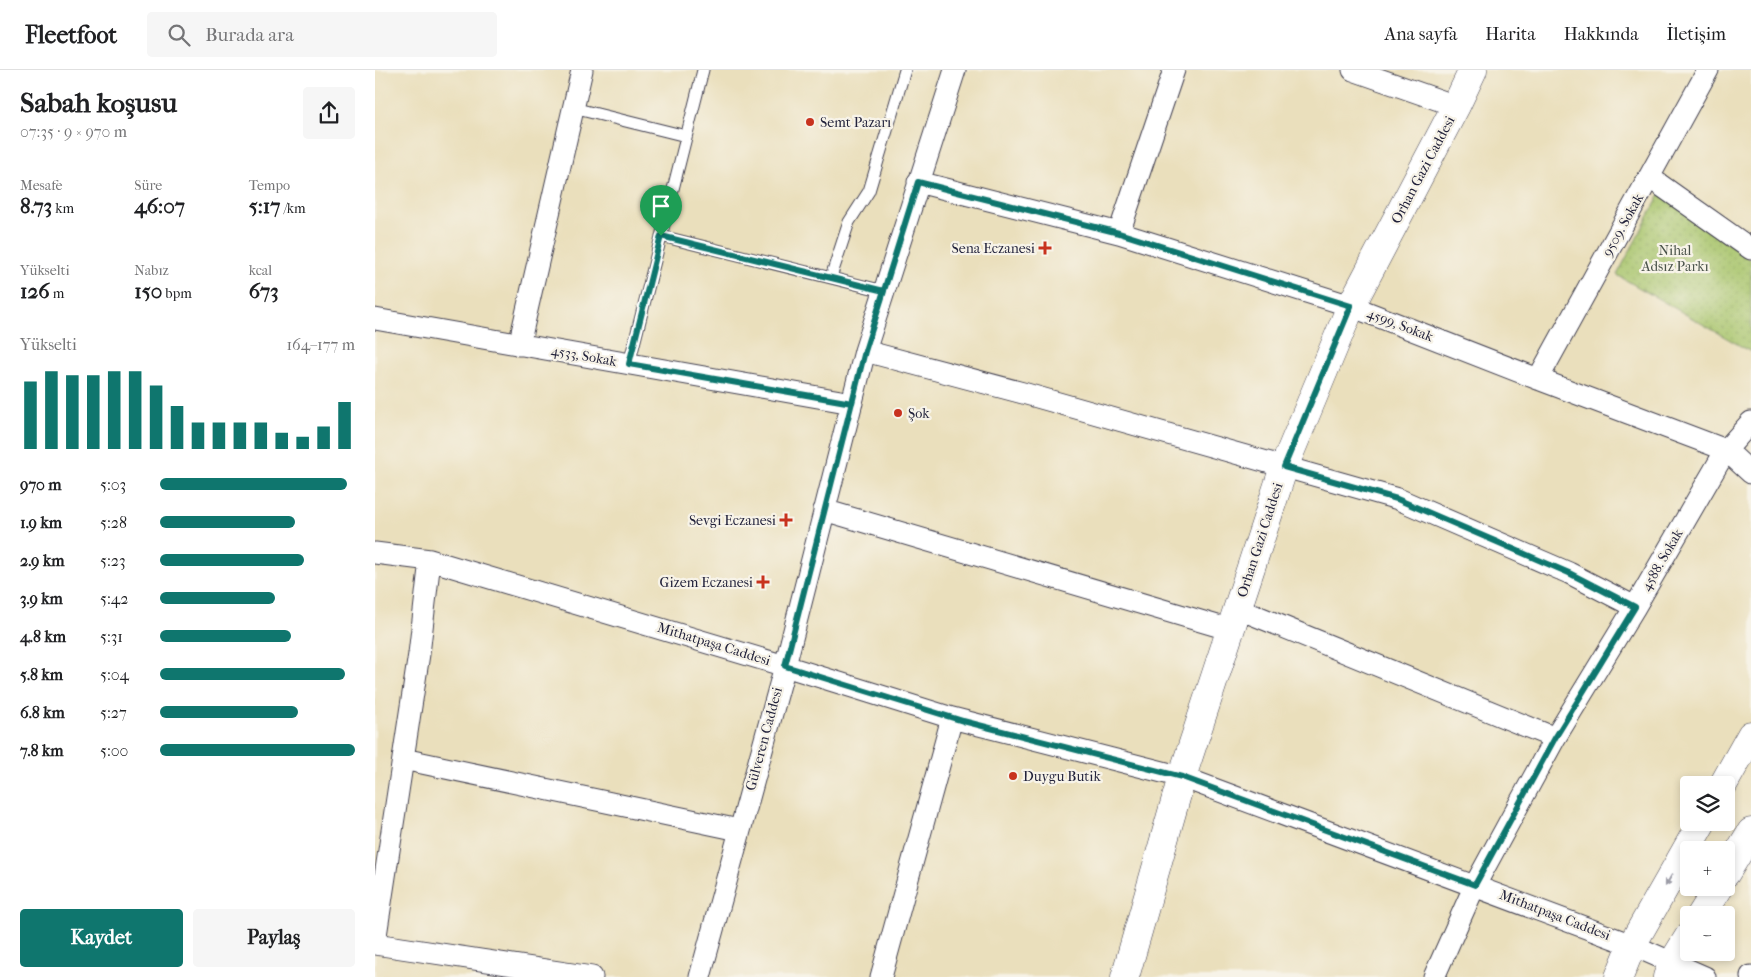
<!DOCTYPE html>
<html lang="tr">
<meta charset="utf-8">
<style>
body{margin:0;font-family:"IM FELL French Canon",serif;background:#f6f6f6;color:#202124;height:100vh;display:flex;flex-direction:column;font-size:19px;white-space:nowrap}
*{box-sizing:border-box;margin:0}
p{font-size:16px;color:#757577}
.icon{flex:none;width:28px;height:28px;fill:none;stroke:currentColor;stroke-width:2;stroke-linecap:round;stroke-linejoin:round}
.map{position:relative;flex:1;overflow:hidden}
.details{display:flex;flex-direction:column;background:#fff;width:375px}
.details>*{flex:none}
.fabs{position:absolute;left:1305px;top:706px;display:grid;gap:10px}
.fabs a{display:grid;place-items:center;width:55px;height:55px;border-radius:5px;background:#fff;box-shadow:0 2px 8px #0003;font-size:25px}
.pin{position:absolute;display:grid;place-items:center;width:42px;height:42px;color:#fff;margin:-51px -21px;border-radius:50% 50% 50% 0;rotate:-45deg;box-shadow:0 0 5px #0007}
.pin .icon{rotate:45deg}
.round{display:grid;place-items:center;flex:none;width:52px;height:52px;border-radius:5px;background:#f6f6f6}
.headline{display:flex;align-items:center;justify-content:space-between;height:85px;padding:0 20px}
h1{font-size:28px;font-weight:700;line-height:38px}
.figures{display:grid;grid-template-columns:repeat(3,1fr);gap:8px;height:85px;padding:5px 20px}
.figures div{display:grid;align-content:center}
.figures b{font-size:21px;font-weight:700}
.figures small{font-size:14px;font-weight:400}
.figures p{font-size:14px}
.chart{height:140px;padding:10px 20px}
.chart p{display:flex;justify-content:space-between}
.chart svg{width:100%;height:90px;margin-top:5px;stroke:#0f766e;stroke-width:6}
.button{display:flex;gap:10px;margin-top:auto;padding:10px 20px}
.button a{flex:1;height:58px;border-radius:5px;background:#0f766e;color:#fff;font-size:20px;font-weight:700;line-height:58px;text-align:center}
.button a+a{background:#f6f6f6;color:#202124}
ul{padding:0 20px;list-style:none;font-size:16px}
li{display:grid;grid-template-columns:80px 60px 1fr;align-items:center;height:38px}
li i{height:12px;border-radius:6px;background:#0f766e}
header{display:flex;align-items:center;gap:30px;box-sizing:border-box;height:70px;padding:0 25px;background:#fff;border-bottom:1px solid #e0e0e0}
header strong{font-size:24px}
nav{display:flex;gap:28px;margin-inline-start:auto;font-size:18px}
.search{width:350px;height:45px;background:#f6f6f6;display:flex;align-items:center;gap:12px;box-sizing:border-box;padding:0 18px;border-radius:5px;color:#757577;font-size:19px}
main{display:flex;flex:1;min-height:0}
.map>svg:first-child{display:block}
.park{fill:url(#park-dots);stroke:#657454}
.lines{fill:none;stroke-linecap:round;stroke-linejoin:round}
.service-casing{stroke:#403e4e;stroke-width:13}
.minor-casing{stroke:#403e4e;stroke-width:23}
.tertiary-casing{stroke:#403e4e;stroke-width:29}
.secondary-casing{stroke:#403e4e;stroke-width:29}
.service{stroke:#fff;stroke-width:11}
.minor{stroke:#fff;stroke-width:21}
.tertiary{stroke:#fff;stroke-width:28}
.secondary{stroke:#fff;stroke-width:28}
.oneway{fill:#9c9ca7}
.route-casing{stroke:#fff;stroke-width:10}
.route{stroke:#0f766e;stroke-width:6}
.poi-dot{fill:#c8321e;stroke:#f7f3e8;stroke-width:2}
.labels{text-anchor:middle;dominant-baseline:central;stroke-width:4.5;stroke-linejoin:round;paint-order:stroke}
.poi-label{font-size:14px;fill:#22223b;stroke:#f7f3e8;text-anchor:start}
.street-label{font-size:14px;fill:#22223b;stroke:#f7f3e8}
.park-label{font-size:14px;fill:#4a534a;stroke:#f7f3e8}
</style>
<header>
<strong>Fleetfoot</strong>
<div class="search"><svg class="icon" aria-label="search" viewBox="0 0 24 24"><circle cx="10" cy="10" r="6"/><path d="M15 15l6 6"/></svg>Burada ara</div>
<nav><a>Ana sayfa</a><a>Harita</a><a>Hakkında</a><a>İletişim</a></nav>
</header>
<main>
<section class="details">
<div class="headline"><div><h1>Sabah koşusu</h1><p>07:35 · 9 × 970 m</p></div><a class="round"><svg class="icon" aria-label="share" viewBox="0 0 24 24"><path d="M12 15V3M7 8l5-5 5 5M5 13v7h14v-7"/></svg></a></div>
<div class="figures">
<div><p>Mesafe</p><b>8.73<small> km</small></b></div>
<div><p>Süre</p><b>46:07</b></div>
<div><p>Tempo</p><b>5:17<small> /km</small></b></div>
</div>
<div class="figures">
<div><p>Yükselti</p><b>126<small> m</small></b></div>
<div><p>Nabız</p><b>150<small> bpm</small></b></div>
<div><p>kcal</p><b>673</b></div>
</div>
<div class="chart"><p><span>Yükselti</span>164–177 m</p>
<svg viewBox="0 0 160 44" preserveAspectRatio="none"><path d="M5 44V11M15 44V6M25 44V8M35 44V8M45 44V6M55 44V6M65 44V13M75 44V23M85 44V31M95 44V31M105 44V31M115 44V31M125 44V36M135 44V38M145 44V33M155 44V21"/></svg>
</div>
<ul>
<li><b>970 m</b>5:03<i style="width:96%"></i></li>
<li><b>1.9 km</b>5:28<i style="width:69%"></i></li>
<li><b>2.9 km</b>5:23<i style="width:74%"></i></li>
<li><b>3.9 km</b>5:42<i style="width:59%"></i></li>
<li><b>4.8 km</b>5:31<i style="width:67%"></i></li>
<li><b>5.8 km</b>5:04<i style="width:95%"></i></li>
<li><b>6.8 km</b>5:27<i style="width:71%"></i></li>
<li><b>7.8 km</b>5:00<i style="width:100%"></i></li>
</ul>
<div class="button"><a>Kaydet</a><a>Paylaş</a></div>
</section>
<div class="map">
<svg width="1376" height="907" viewBox="0 0 1376 907">
<defs>
<pattern id="park-dots" width="8" height="8" patternUnits="userSpaceOnUse" patternTransform="scale(1.25)"><rect width="8" height="8" fill="#a8c56c"/><path d="M2 2h.1M6 6h.1" fill="none" stroke="#90a95e" stroke-width="1.8" stroke-linecap="round"/></pattern>
</defs>
<rect width="100%" height="100%" fill="#f7f3e8"/>
<filter id="ink" filterUnits="userSpaceOnUse"><feTurbulence type="fractalNoise" baseFrequency=".02" numOctaves="2"/><feDisplacementMap in="SourceGraphic" scale="10" xChannelSelector="R" yChannelSelector="G"/><feConvolveMatrix kernelMatrix="1 2 1 2 8 2 1 2 1" color-interpolation-filters="sRGB"/></filter>
<filter id="wash" filterUnits="userSpaceOnUse"><feTurbulence type="fractalNoise" baseFrequency=".0096" numOctaves="4" result="noise"/><feDisplacementMap in="SourceGraphic" scale="20" xChannelSelector="R" yChannelSelector="G"/><feGaussianBlur stdDeviation="1.12" result="paint"/><feColorMatrix in="noise" values="0 0 0 0 0 0 0 0 0 0 0 0 0 0 0 0 0 1.4 0 .05"/><feComposite in="paint" operator="in"/></filter>
<g filter="url(#wash)">
<rect width="100%" height="100%" fill="#eadfbc"/>
<!-- park -->
<path class="park" d="M1286 123 1376 190V282L1242 205Z"/>
</g>
<g filter="url(#ink)">
<g class="lines">
<defs>
<path id="service" d="M198 38 311 66
M286 166 509 221
M456 207 474 152 494 121 530 0
M254 294 328 0"/>
<path id="minor" d="M978 0 1081 36
M1274 107 1376 179
M543 112 744 163 976 236 1163 309 1351 380 1376 403
M744 163 799 0
M0 249 477 333
M144 275 207 0
M490 281 648 323 1023 429 1194 503 1260 537
M1163 309 1333 0
M449 440 856 560
M0 483 55 490 410 596 577 648 807 707 1257 875 1330 907
M862 538 1180 668
M28 689 364 760
M0 872 44 584 55 490
M0 874 217 907
M325 907 410 596 490 281 580 0
M506 907 577 648
M1059 907 1100 815 1180 668 1260 537 1351 380 1376 352
M1376 907V906"/>
<path id="tertiary" d="M750 907 807 707 909 397 976 236 1081 36 1098 0"/>
<path id="secondary" d="M1348 715 1376 665
M1351 803 1376 762
M1326 845 1343 818
M1244 907 1257 875 1327 752
M1292 907 1298 892 1314 866"/>
</defs>
<!-- service casing -->
<use href="#service" class="service-casing"/>
<!-- minor casing -->
<use href="#minor" class="minor-casing"/>
<!-- tertiary casing -->
<use href="#tertiary" class="tertiary-casing"/>
<!-- secondary casing -->
<use href="#secondary" class="secondary-casing"/>
<!-- service -->
<use href="#service" class="service"/>
<!-- minor -->
<use href="#minor" class="minor"/>
<!-- tertiary -->
<use href="#tertiary" class="tertiary"/>
<!-- secondary -->
<use href="#secondary" class="secondary"/>
</g>
<!-- one-way arrows -->
<defs><path id="oneway-solid" d="M-6-.8H1V-3.2L6.5 0L1 3.2V.8H-6Z" transform="scale(1.25)"/></defs>
<use class="oneway" href="#oneway-solid" transform="translate(1294 810) rotate(120)"/>
</g>
<g class="lines" filter="url(#ink)">
<defs>
<path id="route" d="M286 166 509 221 490 281 410 596 588 651 807 707 1100 815 1180 668 1260 537 1194 503 1022 429 909 397 976 236 744 163 543 112 490 281 477 333 254 294 286 166"/>
</defs>
<!-- route casing -->
<use href="#route" class="route-casing"/>
<!-- route -->
<use href="#route" class="route"/>
</g>
<!-- markers -->
<g class="poi-dot">
<circle cx="435" cy="52" r="5"/>
<path d="M667.5 170.5h5v5h5v5h-5v5h-5v-5h-5v-5h5z"/>
<circle cx="523" cy="343" r="5"/>
<path d="M408.5 442.5h5v5h5v5h-5v5h-5v-5h-5v-5h5z"/>
<path d="M385.5 504.5h5v5h5v5h-5v5h-5v-5h-5v-5h5z"/>
<circle cx="638" cy="706" r="5"/>
</g>
<g class="labels">
<!-- poi labels -->
<g class="poi-label">
<text x="445" y="52">Semt Pazarı</text>
<text x="660" y="178" text-anchor="end">Sena Eczanesi</text>
<text x="533" y="343">Şok</text>
<text x="401" y="450" text-anchor="end">Sevgi Eczanesi</text>
<text x="378" y="512" text-anchor="end">Gizem Eczanesi</text>
<text x="648" y="706">Duygu Butik</text>
</g>
<!-- street labels -->
<g class="street-label">
<text transform="translate(1048 100) rotate(-62)">Orhan Gazi Caddesi</text>
<text transform="translate(1248 155) rotate(-61)">9509. Sokak</text>
<text transform="translate(1025 255) rotate(21)">4599, Sokak</text>
<text transform="translate(209 286) rotate(10)">4533, Sokak</text>
<text transform="translate(885 470) rotate(-72)">Orhan Gazi Caddesi</text>
<text transform="translate(1287 490) rotate(-60)">4588. Sokak</text>
<text transform="translate(339 574) rotate(17)">Mithatpaşa Caddesi</text>
<text transform="translate(389 669) rotate(-75)">Gülveren Caddesi</text>
<text transform="translate(1180 845) rotate(21)">Mithatpaşa Caddesi</text>
</g>
<!-- park labels -->
<g class="park-label">
<text x="1300" y="180">Nihal<tspan x="1300" dy="16">Adsız Parkı</tspan></text>
</g>
</g>
</svg>
<div class="fabs">
<a><svg class="icon" aria-label="layers" viewBox="0 0 24 24"><path d="M12 4l9 5-9 5-9-5zM3 14l9 5 9-5"/></svg></a>
<a>+</a>
<a>−</a>
</div>
<div class="pin" style="left:286px;top:166px;background:#1e9e55"><svg class="icon" aria-label="arrive" viewBox="0 0 24 24"><path d="M6 21V4h12l-3 4 3 4H6"/></svg></div>
</div>
</main>
